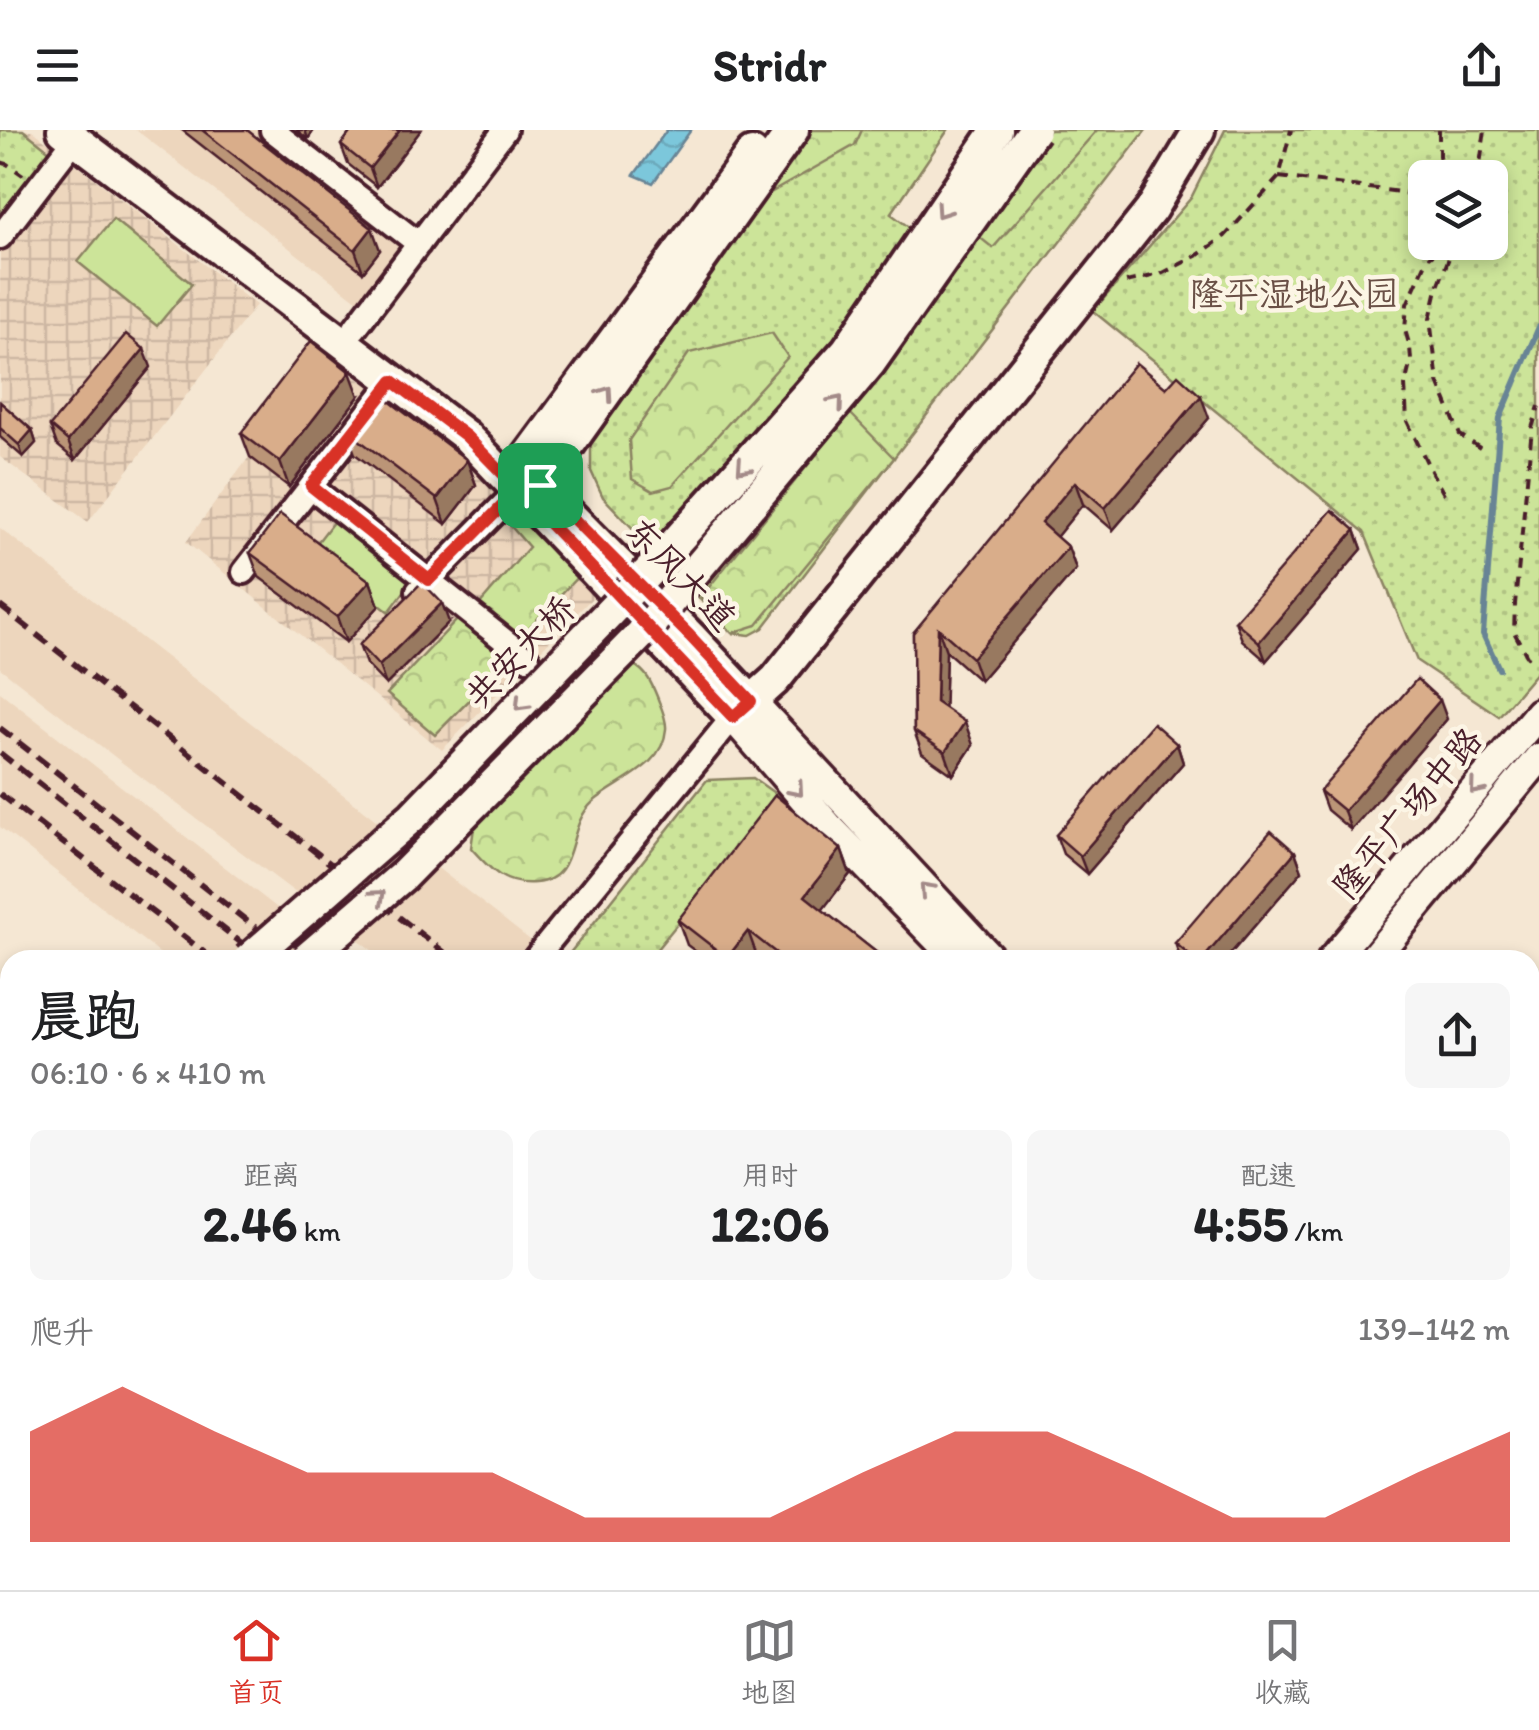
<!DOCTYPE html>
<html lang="zh">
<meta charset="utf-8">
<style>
body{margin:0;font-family:Itim,"LXGW WenKai TC",sans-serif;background:#f6f6f6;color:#202124;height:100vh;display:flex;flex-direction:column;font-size:38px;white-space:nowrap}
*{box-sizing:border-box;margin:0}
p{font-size:32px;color:#757577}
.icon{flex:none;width:55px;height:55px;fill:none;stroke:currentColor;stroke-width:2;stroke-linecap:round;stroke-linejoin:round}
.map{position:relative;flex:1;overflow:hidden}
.details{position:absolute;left:0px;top:820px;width:1540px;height:640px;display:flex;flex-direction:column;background:#fff;border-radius:30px 30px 0 0;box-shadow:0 5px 15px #0003}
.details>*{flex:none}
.controls{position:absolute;left:1408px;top:30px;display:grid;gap:20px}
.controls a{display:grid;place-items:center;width:100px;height:100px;border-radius:15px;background:#fff;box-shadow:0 5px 15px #0003;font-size:50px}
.pin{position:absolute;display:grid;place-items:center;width:85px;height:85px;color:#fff;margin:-42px;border-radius:20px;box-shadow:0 5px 15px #0006}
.round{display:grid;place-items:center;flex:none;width:105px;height:105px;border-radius:15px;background:#f6f6f6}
.headline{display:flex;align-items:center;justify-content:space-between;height:170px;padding:0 30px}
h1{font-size:55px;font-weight:700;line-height:75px}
.figures{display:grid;grid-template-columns:repeat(3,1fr);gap:15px;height:170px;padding:10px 30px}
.figures div{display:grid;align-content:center;border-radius:15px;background:#f6f6f6;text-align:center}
.figures b{font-size:50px;font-weight:700}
.figures small{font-size:28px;font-weight:400}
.figures p{font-size:28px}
.chart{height:280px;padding:20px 30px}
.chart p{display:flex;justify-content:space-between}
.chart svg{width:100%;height:180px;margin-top:10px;fill:#d93025;opacity:.7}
header{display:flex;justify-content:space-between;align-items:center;height:130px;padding:0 30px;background:#fff;font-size:45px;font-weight:700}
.dock{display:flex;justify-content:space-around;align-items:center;height:140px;border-top:2px solid #e0e0e0;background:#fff;font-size:28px;color:#757577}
.dock a{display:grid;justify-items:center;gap:5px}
.dock .current{color:#d93025}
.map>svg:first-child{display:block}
.built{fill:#edd6bd}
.industrial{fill:url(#industrial-grid)}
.green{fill:url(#green-dots);stroke:#8b8262;stroke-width:2.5;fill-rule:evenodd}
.forest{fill:url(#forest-crowns);stroke:#8b8262;stroke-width:2.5}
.pitch{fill:#cce499;stroke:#8b8262;stroke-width:2.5}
.water{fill:url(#water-waves);stroke:#678495;stroke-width:2.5}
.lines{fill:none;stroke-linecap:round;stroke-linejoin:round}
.stream{stroke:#678495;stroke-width:6}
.minor-casing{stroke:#4a1f2b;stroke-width:30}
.tertiary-casing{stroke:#4a1f2b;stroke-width:35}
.secondary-casing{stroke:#4a1f2b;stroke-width:38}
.path{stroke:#4a1f2b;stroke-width:4;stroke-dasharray:10 8;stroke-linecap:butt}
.minor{stroke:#fcf5e5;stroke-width:22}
.tertiary{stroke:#fcf5e5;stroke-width:28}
.secondary{stroke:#fcf5e5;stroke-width:30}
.rail{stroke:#4a1f2b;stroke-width:6;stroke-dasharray:15 8;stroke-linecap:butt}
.secondary-bridge-casing{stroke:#4a1f2b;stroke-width:38;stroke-linecap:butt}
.secondary-bridge{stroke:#fcf5e5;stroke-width:30}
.wall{fill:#bb9577;stroke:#4a1f2b;stroke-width:2.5}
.shaded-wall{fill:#987961;stroke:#4a1f2b;stroke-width:2.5}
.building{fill:#d9ad8a;stroke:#4a1f2b;stroke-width:2.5}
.oneway{stroke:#a38a88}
.route-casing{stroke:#fff;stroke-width:20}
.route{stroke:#d93025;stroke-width:12}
.labels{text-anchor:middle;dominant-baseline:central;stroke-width:9;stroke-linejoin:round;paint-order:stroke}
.park-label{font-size:35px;fill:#6a5046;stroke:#fcf5e5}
.street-label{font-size:35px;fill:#4a1f2b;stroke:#fcf5e5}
</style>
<header><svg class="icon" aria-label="menu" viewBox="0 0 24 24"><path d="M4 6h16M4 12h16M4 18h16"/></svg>Stridr<svg class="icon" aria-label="share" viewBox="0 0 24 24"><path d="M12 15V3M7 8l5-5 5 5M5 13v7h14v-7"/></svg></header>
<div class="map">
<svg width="1539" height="1460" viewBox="0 0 1539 1460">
<defs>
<pattern id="industrial-grid" width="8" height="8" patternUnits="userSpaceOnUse" patternTransform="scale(2.5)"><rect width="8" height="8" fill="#edd6bd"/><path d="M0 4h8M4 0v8" fill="none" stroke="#cdb7a3"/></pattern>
<pattern id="green-dots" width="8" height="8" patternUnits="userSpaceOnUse" patternTransform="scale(2.5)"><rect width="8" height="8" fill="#cce499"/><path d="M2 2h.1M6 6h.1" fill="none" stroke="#b1c384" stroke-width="1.8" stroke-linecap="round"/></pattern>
<pattern id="forest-crowns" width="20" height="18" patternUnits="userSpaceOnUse" patternTransform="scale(2.5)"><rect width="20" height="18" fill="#cce499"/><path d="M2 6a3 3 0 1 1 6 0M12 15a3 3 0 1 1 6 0" fill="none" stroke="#b1c384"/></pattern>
<pattern id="water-waves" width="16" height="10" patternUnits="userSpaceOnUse" patternTransform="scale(2.5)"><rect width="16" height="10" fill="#7bc7db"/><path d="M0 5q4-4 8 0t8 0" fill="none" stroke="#6caabc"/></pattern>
</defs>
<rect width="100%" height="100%" fill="#f5e7d3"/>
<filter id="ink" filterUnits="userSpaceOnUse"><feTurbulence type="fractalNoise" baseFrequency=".01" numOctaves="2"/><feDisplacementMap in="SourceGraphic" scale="20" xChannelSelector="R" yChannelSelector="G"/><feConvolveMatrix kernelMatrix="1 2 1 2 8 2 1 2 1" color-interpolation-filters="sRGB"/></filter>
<g filter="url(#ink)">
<!-- built -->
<path class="built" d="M136 0H260L403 110 358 171Z
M0 398 556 830H385L124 634 0 538Z
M0 562 344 830H168L0 697Z"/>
<!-- industrial -->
<path class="industrial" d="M0 0H32L256 175 88 392 0 327Z
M324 226 467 322 600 460 442 620 186 412Z"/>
<!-- green -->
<path class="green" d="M0 0H23L51 22 0 86Z
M807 0H948L891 84 955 131 1043 0H1146L763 498 750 505 732 503 603 367 591 341V309Z
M1225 0H1539V539L1499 586 1417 531 1364 402 1093 181 1191 68ZM1425 48H1490V112H1425Z
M753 648 780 667 648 830H569L566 828 707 650Z"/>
<!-- forest -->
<path class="forest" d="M809 0H862L855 15 765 66Z
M1049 0H1097L993 118 978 106Z
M772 203 788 227 672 356 653 361 632 349 629 310 689 223Z
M850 283 894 328 757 495 732 503 701 467Z
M515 373 583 441 521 506 479 475 529 417 502 386Z
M458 489 508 531 435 605 387 564Z
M632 534C647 541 652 554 658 569 661 577 667 590 666 599 663 638 618 650 593 672 564 698 581 749 535 753 504 756 490 739 471 718L475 691Z"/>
<!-- pitch -->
<path class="pitch" d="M113 89 192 154 157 196 78 132Z
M337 387 415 447 389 482 310 422Z"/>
<!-- water -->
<path class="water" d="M667 0H691L653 53 634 45Z"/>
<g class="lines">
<!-- stream -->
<path class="stream" d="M1499 539 1483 504 1500 288 1539 197"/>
<defs>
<path id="minor" d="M272 0 419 114
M0 107 75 9
M355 198 505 0
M311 357 528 529
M244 442 393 251
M418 461 518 360
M534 830 733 587
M0 1112 10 1105
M0 1237 10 1244
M0 1388 10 1403
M40 1450 47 1460
M294 1450 308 1460"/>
<path id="tertiary" d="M751 571 992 830
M733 587 828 696 958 830
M1332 830 1539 583
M1372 830 1539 628
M1530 1313 1539 1320
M1530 1339 1539 1346"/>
<path id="secondary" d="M63 0 466 306 733 587
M510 351 752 23
M529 371 793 0
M561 376 690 506 751 571
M736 585 775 550 1151 80 1199 0
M0 1040 10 1032
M0 1094 10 1085"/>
</defs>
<!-- minor casing -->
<use href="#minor" class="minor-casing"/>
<!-- tertiary casing -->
<use href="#tertiary" class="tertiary-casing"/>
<!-- secondary casing -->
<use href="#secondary" class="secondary-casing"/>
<!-- path -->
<path class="path" d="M1439 0V26L1446 48
M0 32 7 34 23 45
M1279 47 1425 65
M1478 48 1485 0
M1455 112 1437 159 1430 189 1438 252 1460 305 1486 322
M1126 152 1161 144 1198 125 1225 106 1279 47 1291 0
M1444 364 1432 343 1407 291 1405 255 1411 230 1410 217 1405 200 1407 174 1428 128 1449 112
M1528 528 1514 502 1515 474 1532 298 1539 276"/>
<!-- minor -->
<use href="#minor" class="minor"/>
<!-- tertiary -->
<use href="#tertiary" class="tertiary"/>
<!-- secondary -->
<use href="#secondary" class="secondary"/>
<!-- rail -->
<path class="rail" d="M0 476 454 830
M0 598 297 830
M0 623 263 830
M0 664 214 830
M1050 1450 1063 1460
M1090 1450 1103 1460
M1250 1450 1263 1460"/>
<defs>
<path id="secondary-bridge" d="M248 830 413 686 657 433 847 220 997 0
M305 830 404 745 649 496 870 233 1034 0"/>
</defs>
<!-- secondary-bridge casing -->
<use href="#secondary-bridge" class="secondary-bridge-casing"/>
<!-- secondary-bridge -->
<use href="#secondary-bridge" class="secondary-bridge"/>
</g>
<!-- wall -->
<path class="wall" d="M182 0H247L380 120 363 142Z
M296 0H314L308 9Z
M352 0H421L377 57 348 34 341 15Z
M151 237 75 330 57 315 50 296Z
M1166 258 1209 288 1113 400 1083 374 1056 407 1068 417 1076 439 980 551 946 521 944 578 973 615 953 645 922 623 914 601 913 503Z
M359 266 289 357 250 327 241 303Z
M0 272 32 300 36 313 23 327 0 307Z
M346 300 467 330 476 355 446 394 355 324Z
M1355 400 1362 419 1266 531 1242 510 1235 491Z
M250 423 370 451 379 476 346 512 259 447Z
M449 492 386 555 366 534 359 515Z
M1447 589 1351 700 1327 680 1320 661Z
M1177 614 1183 633 1087 744 1063 724 1056 705Z
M841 719 850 744 822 780 886 830H763L757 826 754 830H707L687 815 678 790Z
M1295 722 1302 741 1225 830H1181L1175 813Z
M1539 911V1041L1530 1034V921Z"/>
<!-- shaded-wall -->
<path class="shaded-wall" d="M305 0H314L308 9Z
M400 0H421L377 57 370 38Z
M372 98 380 120 363 142 355 120Z
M144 219 151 237 75 330 68 311Z
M350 242 359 266 289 357 280 332Z
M1201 266 1209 288 1113 400 1105 378Z
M32 300 36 313 23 327 19 315Z
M467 330 476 355 446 394 437 369Z
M1075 352 1083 374 1049 416 1041 393Z
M1355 400 1362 419 1266 531 1259 512Z
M1068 417 1076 439 980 551 972 528Z
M370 451 379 476 346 512 337 487Z
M442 473 449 492 386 555 379 536Z
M938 498 946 521 944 594 936 572Z
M1440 570 1447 589 1351 700 1344 681Z
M965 592 973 615 953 645 945 622Z
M1177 614 1183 633 1087 744 1080 726Z
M841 719 850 744 814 791 805 766Z
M1295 722 1302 741 1225 830H1202Z
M748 801 757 826 754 830H728L727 828Z
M718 1450H739L732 1460H710Z
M826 1450H848L840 1460H819Z
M908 1450H929L922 1460H900Z"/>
<!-- building -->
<path class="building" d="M202 0H247L372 98 355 120Z
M352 0H400L370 38 341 15Z
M126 204 144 219 68 311 50 296Z
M311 211 350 242 280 332 241 303Z
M1136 233 1166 258 1178 245 1201 266 1105 378 1075 352 1041 393 1068 417 972 528 938 498 936 572 965 592 945 622 914 601 913 503Z
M376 261 467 330 437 369 346 300Z
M0 272 32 300 19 315 0 298Z
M1332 380 1355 400 1259 512 1235 491Z
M280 384 370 451 337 487 250 423Z
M422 452 442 473 379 536 359 515Z
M1417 549 1440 570 1344 681 1320 661Z
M1153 593 1177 614 1080 726 1056 705Z
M775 665 841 719 805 766 886 830H785L748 801 727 828 678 790Z
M1271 701 1295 722 1202 830H1195L1175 813Z
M1539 911V1024L1530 1016V921Z
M449 1450H501L515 1460H442Z
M683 1450H718L710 1460H675Z
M792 1450H826L819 1460H784Z
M873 1450H908L900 1460H865Z"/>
<!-- one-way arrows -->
<defs><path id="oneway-chevron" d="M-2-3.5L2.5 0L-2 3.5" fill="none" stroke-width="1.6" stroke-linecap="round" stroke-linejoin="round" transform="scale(2.5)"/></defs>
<g class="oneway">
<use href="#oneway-chevron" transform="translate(942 81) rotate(124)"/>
<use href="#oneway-chevron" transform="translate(606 263) rotate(-55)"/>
<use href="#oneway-chevron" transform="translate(837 272) rotate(-50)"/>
<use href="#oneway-chevron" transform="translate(743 337) rotate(132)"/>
<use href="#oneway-chevron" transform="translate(521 574) rotate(134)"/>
<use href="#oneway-chevron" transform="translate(1476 658) rotate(130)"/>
<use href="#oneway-chevron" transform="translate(797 660) rotate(49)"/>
<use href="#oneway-chevron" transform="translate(926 759) rotate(-133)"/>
<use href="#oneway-chevron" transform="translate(379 766) rotate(-41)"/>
</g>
</g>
<g class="lines" filter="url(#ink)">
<defs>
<path id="route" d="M393 251 466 306 510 351 521 336 690 506 751 571 733 587 518 360 429 450 311 356Z"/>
</defs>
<!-- route casing -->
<use href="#route" class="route-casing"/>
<!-- route -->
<use href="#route" class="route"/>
</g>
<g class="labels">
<!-- park labels -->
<g class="park-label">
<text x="1294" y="164">隆平湿地公园</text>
</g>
<!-- street labels -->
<g class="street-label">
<text transform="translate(681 444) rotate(46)">东风大道</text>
<text transform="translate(520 522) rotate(-46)">共安大桥</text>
<text transform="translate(1407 683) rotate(-50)">隆平广场中路</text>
</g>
</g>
</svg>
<div class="controls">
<a><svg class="icon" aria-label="layers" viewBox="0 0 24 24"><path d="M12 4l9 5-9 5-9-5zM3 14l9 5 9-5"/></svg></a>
</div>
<div class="pin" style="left:540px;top:355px;background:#1e9e55"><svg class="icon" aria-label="arrive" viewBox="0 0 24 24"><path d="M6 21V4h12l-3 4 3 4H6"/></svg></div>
<section class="details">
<div class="headline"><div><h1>晨跑</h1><p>06:10 · 6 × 410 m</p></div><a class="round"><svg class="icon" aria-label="share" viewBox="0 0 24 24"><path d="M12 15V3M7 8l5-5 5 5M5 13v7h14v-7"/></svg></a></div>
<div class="figures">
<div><p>距离</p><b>2.46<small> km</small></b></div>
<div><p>用时</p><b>12:06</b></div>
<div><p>配速</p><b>4:55<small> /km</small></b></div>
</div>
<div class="chart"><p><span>爬升</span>139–142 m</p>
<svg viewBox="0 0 160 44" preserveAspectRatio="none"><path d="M0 44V17L10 6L20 17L30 27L40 27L50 27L60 38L70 38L80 38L90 27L100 17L110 17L120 27L130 38L140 38L150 27L160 17V44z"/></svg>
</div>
</section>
</div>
<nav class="dock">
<a class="current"><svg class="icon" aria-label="home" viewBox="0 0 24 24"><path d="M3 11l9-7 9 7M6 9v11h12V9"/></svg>首页</a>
<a><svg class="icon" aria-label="map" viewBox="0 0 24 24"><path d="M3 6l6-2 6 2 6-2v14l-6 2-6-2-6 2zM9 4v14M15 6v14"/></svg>地图</a>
<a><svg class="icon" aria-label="saved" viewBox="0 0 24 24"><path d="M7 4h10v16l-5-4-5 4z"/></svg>收藏</a>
</nav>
